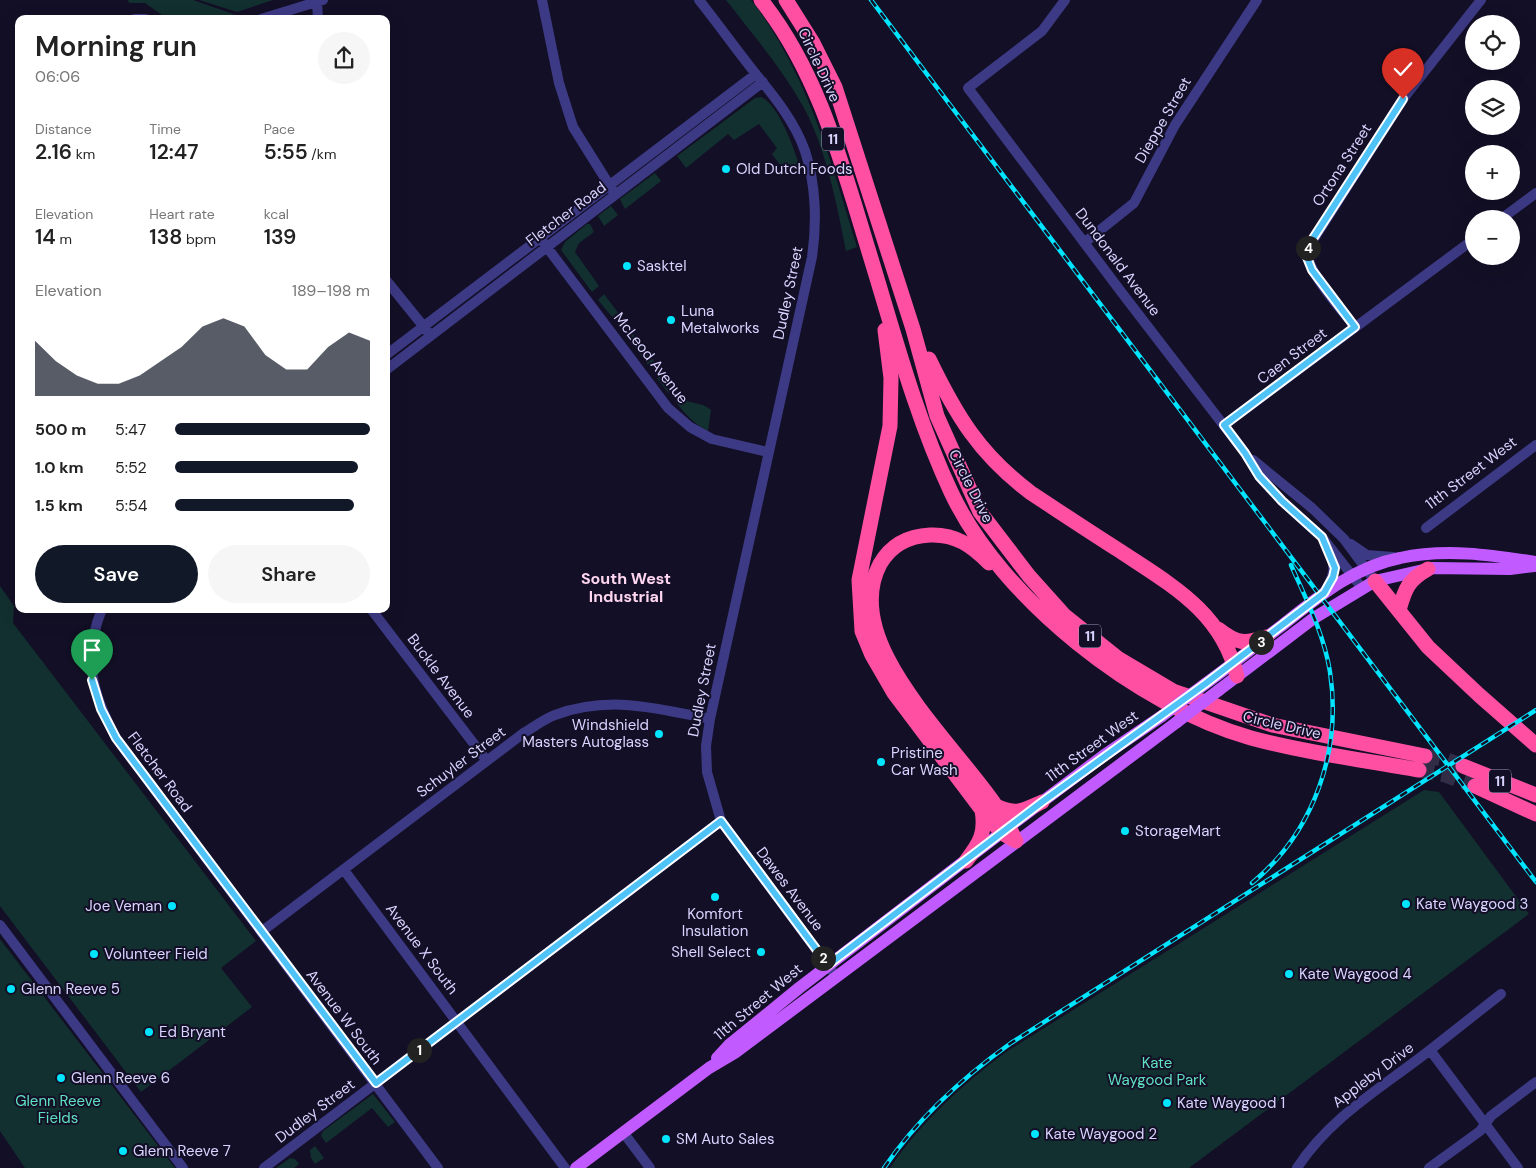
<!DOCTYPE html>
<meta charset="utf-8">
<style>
body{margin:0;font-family:"DM Sans",sans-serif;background:#f6f6f6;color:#222;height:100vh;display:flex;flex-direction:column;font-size:19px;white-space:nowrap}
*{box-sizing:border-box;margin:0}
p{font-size:16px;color:#767676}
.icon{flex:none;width:28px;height:28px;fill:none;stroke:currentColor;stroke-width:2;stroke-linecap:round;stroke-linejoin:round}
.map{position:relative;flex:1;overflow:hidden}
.panel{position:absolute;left:15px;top:15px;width:375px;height:598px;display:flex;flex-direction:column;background:#fff;border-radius:10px;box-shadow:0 5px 20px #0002}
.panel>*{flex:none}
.tools{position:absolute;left:1465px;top:15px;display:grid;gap:10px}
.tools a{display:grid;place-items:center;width:55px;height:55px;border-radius:50%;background:#fff;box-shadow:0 5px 20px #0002;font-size:25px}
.pin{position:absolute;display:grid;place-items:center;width:42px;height:42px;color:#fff;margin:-51px -21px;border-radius:50% 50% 50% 0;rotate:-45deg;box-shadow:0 0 5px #0007}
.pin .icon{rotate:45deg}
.km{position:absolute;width:25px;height:25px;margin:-12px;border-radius:50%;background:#222;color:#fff;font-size:14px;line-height:25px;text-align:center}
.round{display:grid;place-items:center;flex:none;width:52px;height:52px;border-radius:26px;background:#f6f6f6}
.summary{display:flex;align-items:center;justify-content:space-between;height:85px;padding:0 20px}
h1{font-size:28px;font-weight:600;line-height:38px}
.figures{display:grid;grid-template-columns:repeat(3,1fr);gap:8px;height:85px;padding:5px 20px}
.figures div{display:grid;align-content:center}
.figures b{font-size:21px;font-weight:600}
.figures small{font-size:14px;font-weight:400}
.figures p{font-size:14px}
.chart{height:140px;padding:10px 20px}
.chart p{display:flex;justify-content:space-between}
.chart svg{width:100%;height:90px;margin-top:5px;fill:#111827;opacity:.7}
.action{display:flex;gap:10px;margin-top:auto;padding:10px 20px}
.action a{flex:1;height:58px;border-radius:30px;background:#111827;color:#fff;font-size:20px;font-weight:600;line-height:58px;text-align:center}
.action a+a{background:#f6f6f6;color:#222}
ul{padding:0 20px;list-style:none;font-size:16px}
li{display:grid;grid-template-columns:80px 60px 1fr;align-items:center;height:38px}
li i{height:12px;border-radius:6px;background:#111827}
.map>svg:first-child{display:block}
.green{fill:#12302f}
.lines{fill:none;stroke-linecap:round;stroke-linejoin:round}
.highway-tunnel{stroke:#312d47;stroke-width:15;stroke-dasharray:15 8;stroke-linecap:butt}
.minor{stroke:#3d3a85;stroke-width:10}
.major{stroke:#c25bff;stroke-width:12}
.highway{stroke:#ff4fa3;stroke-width:15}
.rail-casing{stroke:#00e5ff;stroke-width:4.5}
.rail{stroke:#130f26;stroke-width:2.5;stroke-dasharray:8;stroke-linecap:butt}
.major-bridge{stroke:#c25bff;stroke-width:12}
.route-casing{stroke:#fff;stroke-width:10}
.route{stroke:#4fc3f7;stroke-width:6}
.poi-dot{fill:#00e5ff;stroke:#130f26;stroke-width:2}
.labels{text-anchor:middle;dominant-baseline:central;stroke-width:4;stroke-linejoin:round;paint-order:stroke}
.shield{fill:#130f26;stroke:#9e99be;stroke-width:1}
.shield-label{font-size:14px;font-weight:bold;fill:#d9d4ff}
.street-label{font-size:15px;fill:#d9d4ff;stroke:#130f26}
.poi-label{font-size:15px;fill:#d9d4ff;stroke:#130f26;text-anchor:start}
.park-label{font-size:15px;fill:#5fe0c0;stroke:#130f26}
.neighbourhood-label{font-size:16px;font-weight:bold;fill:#ffd6f0;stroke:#130f26}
</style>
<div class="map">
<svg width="1536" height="1168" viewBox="0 0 1536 1168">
<rect width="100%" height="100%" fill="#130f26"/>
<!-- green -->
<path class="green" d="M128 0H193L236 15C219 19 202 21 185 19 176 18 170 15 162 15L145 3H129Z
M199 0H273L237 12Z
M726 0H751C807 72 831 161 857 247L846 251C838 209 826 150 806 112 784 71 754 36 726 0Z
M761 97C778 104 794 147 799 165L786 173 772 154 777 148 759 124 734 140 728 134 686 168 677 156 755 98Z
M655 173 661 181 625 209 620 199Z
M611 206 618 215 604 226 598 216Z
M587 224H590L594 232 579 243 575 252 599 286 592 292 561 250 565 242Z
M604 294 619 314 613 318 598 300Z
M630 331 654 361 648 365 625 334Z
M663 374 674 389 668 393 657 378Z
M681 397C690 405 701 401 711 410L708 431C694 424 685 414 675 401Z
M0 586 14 606 13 623 256 941 221 968 252 1007 141 1092 0 906Z
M1424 790 1439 792 1529 914 1189 1168H890C921 1122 962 1085 1006 1052Z
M0 939 175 1168H25L0 1131Z
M373 1094 395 1122 388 1127 372 1108 326 1143 321 1136 323 1131Z
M315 1146 324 1158 315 1164 311 1158 310 1150Z
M290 1158 295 1159 299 1164 294 1168H276Z"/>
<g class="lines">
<!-- highway-tunnel -->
<path class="highway-tunnel" d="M1425 756 1447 760 1463 766
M1419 770 1445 775 1475 786"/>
<!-- minor -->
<path class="minor" d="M542 0 559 83 573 127 613 191
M699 0C718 24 736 49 755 73 774 96 795 122 805 151 816 184 817 223 812 257L710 719 706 746 707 772 721 821 832 971
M1065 0 1042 31 968 88 1122 293 1245 453 1259 476 1282 501 1322 537 1362 588
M317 2 318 19
M135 19H145
M261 19 323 0
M1501 219 1536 193
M543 242 668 408 690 427 712 439 768 452
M1084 243 1134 203 1175 125 1257 0
M386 280 428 332
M1355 327C1342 310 1303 269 1308 248L1403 99 1481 0
M386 355 756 74
M386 370 763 82
M1224 425 1474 239
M1253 460 1312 508 1344 539 1375 581
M1426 528 1536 445
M1351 544 1367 555 1393 557
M1324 593C1334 576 1337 567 1328 549
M102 609C82 657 92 693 116 738L438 1168
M371 609 487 761
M344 870 565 1168
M0 925 183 1168
M261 932 525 732C534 727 544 719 555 715 609 695 656 708 710 719
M1430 1050 1501 994
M623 1132 650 1168
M264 1168 721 821
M1297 1168C1330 1117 1383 1087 1430 1050L1518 1168
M1429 1168 1480 1131 1491 1116 1536 1082"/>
<!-- major -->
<path class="major" d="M1205 684C1230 666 1255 646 1280 627 1317 598 1353 567 1400 558 1446 548 1491 555 1536 562
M1219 690 1314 618 1375 581 1432 568 1510 569 1534 566
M717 1058 729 1045 799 988 1018 820 1103 756 1162 716
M576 1168 709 1068 736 1052 1177 722"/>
<!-- highway -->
<path class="highway" d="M761 0C819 73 842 164 869 252 894 333 915 415 951 492 1001 599 1138 706 1251 738 1306 753 1364 760 1419 770
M786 0 813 43 835 87 913 329 937 416 980 512 1029 576 1064 615 1119 659 1173 691 1272 725 1425 756
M885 330 891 378 890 426 859 580 862 631 872 655 894 693 982 810 1002 833 1016 841
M929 359C956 415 979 454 1031 493 1060 512 1090 532 1120 551 1171 585 1222 612 1237 676
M989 563C972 546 956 534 930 535 909 536 891 545 880 564 834 651 980 762 1013 835
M1375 581 1428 647 1479 695 1536 745
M1399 610C1405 589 1408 580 1428 569
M1218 629C1237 644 1244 644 1267 637
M1463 766 1536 795
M1475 786 1536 814
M994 805C1015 816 1022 811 1042 802
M966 861C980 843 986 833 982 810"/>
<defs>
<path id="rail" d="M871 0 1536 882
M1252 883C1314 832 1342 751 1330 672 1324 634 1306 599 1291 565
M884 1168C918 1118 962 1078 1011 1043L1536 710"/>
</defs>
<!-- rail casing -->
<use href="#rail" class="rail-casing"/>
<!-- rail -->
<use href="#rail" class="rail"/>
<!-- major-bridge -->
<path class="major-bridge" d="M1162 716 1205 684
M1177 722 1219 690"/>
</g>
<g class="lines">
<defs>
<path id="route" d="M92 680 101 709 116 738 376 1083 721 821 828 965 1042 802 1205 684 1324 593 1333 577 1335 568 1322 537 1282 501 1259 476 1245 453 1224 425 1355 327 1312 270 1306 255 1312 240 1403 99"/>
</defs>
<!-- route casing -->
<use href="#route" class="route-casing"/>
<!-- route -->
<use href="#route" class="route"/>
</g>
<!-- markers -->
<g class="poi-dot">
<circle cx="726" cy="169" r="5"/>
<circle cx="627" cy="266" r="5"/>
<circle cx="671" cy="320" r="5"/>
<circle cx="659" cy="734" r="5"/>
<circle cx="881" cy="762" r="5"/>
<circle cx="1125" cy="831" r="5"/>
<circle cx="715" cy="897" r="5"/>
<circle cx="1406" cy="904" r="5"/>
<circle cx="172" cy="906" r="5"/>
<circle cx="761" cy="952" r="5"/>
<circle cx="94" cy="954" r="5"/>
<circle cx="1289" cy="974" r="5"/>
<circle cx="11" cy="989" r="5"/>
<circle cx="149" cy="1032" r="5"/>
<circle cx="61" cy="1078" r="5"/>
<circle cx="1167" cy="1103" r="5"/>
<circle cx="1035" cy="1134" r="5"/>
<circle cx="666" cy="1139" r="5"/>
<circle cx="123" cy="1151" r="5"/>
</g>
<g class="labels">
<!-- shield labels -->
<g class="shield">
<rect x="822" y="127.5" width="22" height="23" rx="4"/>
<rect x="1079" y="624.5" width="22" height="23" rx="4"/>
<rect x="1489" y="769.5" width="22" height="23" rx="4"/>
</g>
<g class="shield-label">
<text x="833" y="139">11</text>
<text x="1090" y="636">11</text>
<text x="1500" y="781">11</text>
</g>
<!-- street labels -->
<g class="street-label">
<text transform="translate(819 65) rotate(65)">Circle Drive</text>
<text transform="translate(1163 120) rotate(-60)">Dieppe Street</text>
<text transform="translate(1342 165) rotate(-57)">Ortona Street</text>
<text transform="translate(566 214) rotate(-37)">Fletcher Road</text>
<text transform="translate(1118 262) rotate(53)">Dundonald Avenue</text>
<text transform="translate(788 293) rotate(-78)">Dudley Street</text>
<text transform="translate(1292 356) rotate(-37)">Caen Street</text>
<text transform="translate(651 358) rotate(52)">McLeod Avenue</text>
<text transform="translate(1471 473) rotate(-37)">11th Street West</text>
<text transform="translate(971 486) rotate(63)">Circle Drive</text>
<text transform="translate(441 676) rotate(53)">Buckle Avenue</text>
<text transform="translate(702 690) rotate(-79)">Dudley Street</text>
<text transform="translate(1282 725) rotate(13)">Circle Drive</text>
<text transform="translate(1092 746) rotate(-36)">11th Street West</text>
<text transform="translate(461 762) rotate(-37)">Schuyler Street</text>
<text transform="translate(160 772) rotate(53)">Fletcher Road</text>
<text transform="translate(790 889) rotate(53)">Dawes Avenue</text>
<text transform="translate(422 949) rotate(53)">Avenue X South</text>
<text transform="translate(758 1002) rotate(-40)">11th Street West</text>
<text transform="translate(344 1017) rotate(53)">Avenue W South</text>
<text transform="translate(1373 1075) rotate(-37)">Appleby Drive</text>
<text transform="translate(315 1111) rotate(-37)">Dudley Street</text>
</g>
<!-- poi labels -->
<g class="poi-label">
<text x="736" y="169">Old Dutch Foods</text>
<text x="637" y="266">Sasktel</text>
<text x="681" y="311">Luna<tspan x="681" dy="17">Metalworks</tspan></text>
<text x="649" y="725" text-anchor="end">Windshield<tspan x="649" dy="17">Masters Autoglass</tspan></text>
<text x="891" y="753">Pristine<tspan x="891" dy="17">Car Wash</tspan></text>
<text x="1135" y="831">StorageMart</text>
<text x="1416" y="904">Kate Waygood 3</text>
<text x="162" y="906" text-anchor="end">Joe Veman</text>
<text x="715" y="914" text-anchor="middle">Komfort<tspan x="715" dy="17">Insulation</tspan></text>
<text x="751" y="952" text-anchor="end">Shell Select</text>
<text x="104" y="954">Volunteer Field</text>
<text x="1299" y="974">Kate Waygood 4</text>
<text x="21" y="989">Glenn Reeve 5</text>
<text x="159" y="1032">Ed Bryant</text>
<text x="71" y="1078">Glenn Reeve 6</text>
<text x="1177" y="1103">Kate Waygood 1</text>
<text x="1045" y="1134">Kate Waygood 2</text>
<text x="676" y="1139">SM Auto Sales</text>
<text x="133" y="1151">Glenn Reeve 7</text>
</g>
<!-- park labels -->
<g class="park-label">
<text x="1157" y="1063">Kate<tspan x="1157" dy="17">Waygood Park</tspan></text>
<text x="58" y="1101">Glenn Reeve<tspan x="58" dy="17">Fields</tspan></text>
</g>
<!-- neighbourhood labels -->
<g class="neighbourhood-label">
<text x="626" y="578">South West<tspan x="626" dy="18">Industrial</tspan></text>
</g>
</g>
</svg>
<div class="tools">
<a><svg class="icon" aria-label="locate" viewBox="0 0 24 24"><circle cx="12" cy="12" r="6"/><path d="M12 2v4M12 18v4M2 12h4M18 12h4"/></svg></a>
<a><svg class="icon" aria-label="layers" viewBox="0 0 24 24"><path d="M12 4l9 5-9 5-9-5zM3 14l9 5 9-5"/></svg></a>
<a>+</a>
<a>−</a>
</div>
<div class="pin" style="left:92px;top:680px;background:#1e9e55"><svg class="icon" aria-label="arrive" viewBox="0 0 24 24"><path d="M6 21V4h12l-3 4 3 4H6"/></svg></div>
<div class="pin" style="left:1403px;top:99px;background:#d93025"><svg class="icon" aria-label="check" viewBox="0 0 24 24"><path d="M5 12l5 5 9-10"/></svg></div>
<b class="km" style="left:419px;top:1050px">1</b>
<b class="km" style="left:823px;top:958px">2</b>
<b class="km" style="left:1261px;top:642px">3</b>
<b class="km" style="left:1308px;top:248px">4</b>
<section class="panel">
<div class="summary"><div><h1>Morning run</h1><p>06:06</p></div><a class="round"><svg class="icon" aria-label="share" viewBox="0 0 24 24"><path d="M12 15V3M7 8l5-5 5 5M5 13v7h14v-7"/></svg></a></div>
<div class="figures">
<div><p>Distance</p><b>2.16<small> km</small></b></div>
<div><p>Time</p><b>12:47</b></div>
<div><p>Pace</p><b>5:55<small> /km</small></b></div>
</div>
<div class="figures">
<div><p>Elevation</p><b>14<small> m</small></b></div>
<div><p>Heart rate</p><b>138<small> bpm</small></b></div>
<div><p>kcal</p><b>139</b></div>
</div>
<div class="chart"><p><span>Elevation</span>189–198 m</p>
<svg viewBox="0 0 160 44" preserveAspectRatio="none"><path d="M0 44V17L10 27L20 34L30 38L40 38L50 34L60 27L70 20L80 10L90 6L100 10L110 24L120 31L130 31L140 20L150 13L160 17V44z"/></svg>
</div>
<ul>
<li><b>500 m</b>5:47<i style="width:100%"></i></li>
<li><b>1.0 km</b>5:52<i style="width:94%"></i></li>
<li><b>1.5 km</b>5:54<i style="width:92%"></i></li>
</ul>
<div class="action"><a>Save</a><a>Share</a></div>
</section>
</div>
